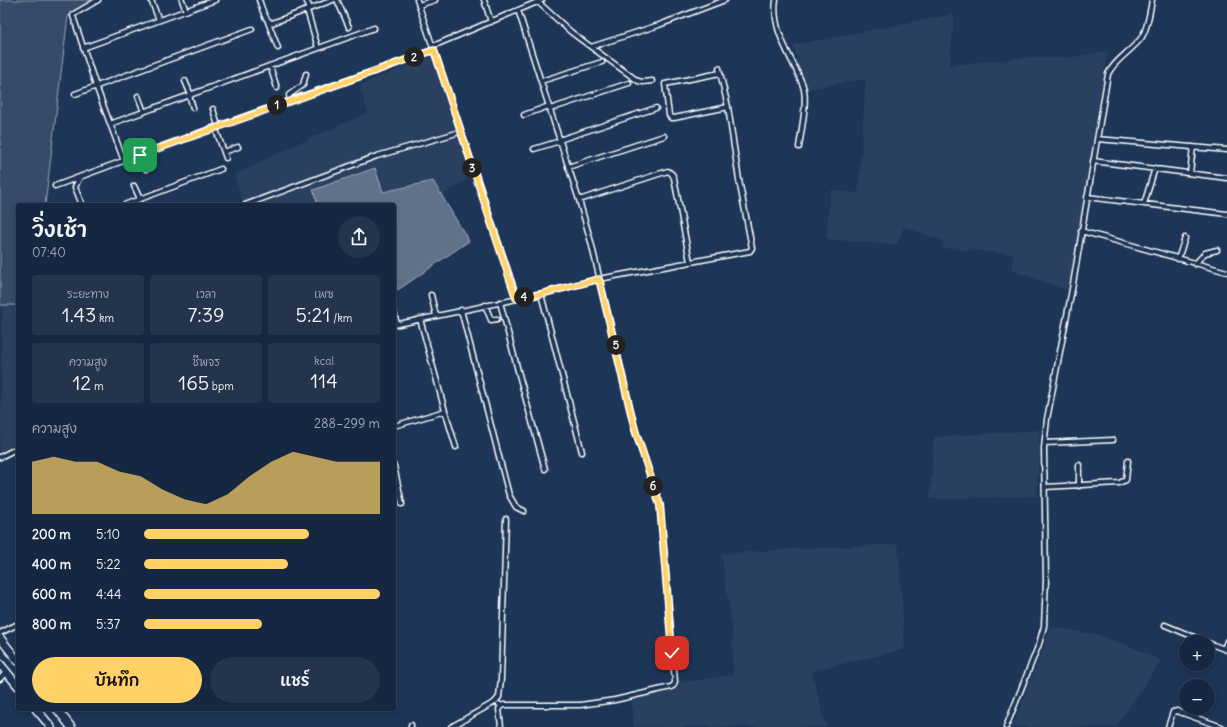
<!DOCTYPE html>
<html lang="th">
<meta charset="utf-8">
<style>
body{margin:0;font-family:Delius,"Playpen Sans Thai",sans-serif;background:#23344c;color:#f1f3f6;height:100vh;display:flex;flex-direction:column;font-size:15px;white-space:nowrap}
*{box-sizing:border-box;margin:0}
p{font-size:13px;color:#9ea6b1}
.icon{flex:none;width:22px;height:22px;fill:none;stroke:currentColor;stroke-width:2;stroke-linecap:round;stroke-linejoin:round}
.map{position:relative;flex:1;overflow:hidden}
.drawer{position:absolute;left:16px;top:203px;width:380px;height:508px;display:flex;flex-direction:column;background:#162841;border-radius:4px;box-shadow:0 2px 6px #0003,0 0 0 1px #35445a}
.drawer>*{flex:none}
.tools{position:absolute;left:1179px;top:635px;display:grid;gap:8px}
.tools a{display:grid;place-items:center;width:36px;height:36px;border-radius:50%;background:#162841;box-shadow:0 2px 6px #0003,0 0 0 1px #35445a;font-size:20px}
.pin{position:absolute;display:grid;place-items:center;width:34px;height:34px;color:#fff;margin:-17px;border-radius:8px;box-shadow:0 2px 6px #0006}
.km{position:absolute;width:20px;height:20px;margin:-10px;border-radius:50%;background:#222;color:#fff;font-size:11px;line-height:20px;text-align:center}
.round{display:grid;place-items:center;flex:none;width:42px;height:42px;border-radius:21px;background:#23344c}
.overview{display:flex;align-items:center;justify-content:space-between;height:68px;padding:0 16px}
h1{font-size:22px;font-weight:600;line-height:30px}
.figures{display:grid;grid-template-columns:repeat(3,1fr);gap:6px;height:68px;padding:4px 16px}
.figures div{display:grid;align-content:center;border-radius:4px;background:#23344c;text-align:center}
.figures b{font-size:20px;font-weight:600}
.figures small{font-size:11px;font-weight:400}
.figures p{font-size:11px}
.chart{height:112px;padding:8px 16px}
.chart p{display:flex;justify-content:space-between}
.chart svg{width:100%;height:72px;margin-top:4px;fill:#ffd166;opacity:.7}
.action{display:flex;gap:8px;margin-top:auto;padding:8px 16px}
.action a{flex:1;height:46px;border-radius:24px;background:#ffd166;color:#111;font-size:16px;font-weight:600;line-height:46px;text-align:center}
.action a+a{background:#23344c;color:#f1f3f6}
ul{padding:0 16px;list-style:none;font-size:13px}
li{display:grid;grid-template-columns:64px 48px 1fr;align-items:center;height:30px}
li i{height:10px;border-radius:5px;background:#ffd166}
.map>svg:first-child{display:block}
.built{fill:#2a4161}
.green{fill:#364b69;stroke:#9aa5b4}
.water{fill:#617289;stroke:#a0aab8}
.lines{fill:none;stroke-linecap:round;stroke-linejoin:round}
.street-casing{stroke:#fff;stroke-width:7}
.primary-casing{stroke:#fff;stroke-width:10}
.street{stroke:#1d3557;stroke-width:4}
.primary{stroke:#1d3557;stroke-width:7}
.route-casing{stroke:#fff;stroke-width:8}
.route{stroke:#ffd166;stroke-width:5}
</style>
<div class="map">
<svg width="1227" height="727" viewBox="0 0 1227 727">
<rect width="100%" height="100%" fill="#1d3557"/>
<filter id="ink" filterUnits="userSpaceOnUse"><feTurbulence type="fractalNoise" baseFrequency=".025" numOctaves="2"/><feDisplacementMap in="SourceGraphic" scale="8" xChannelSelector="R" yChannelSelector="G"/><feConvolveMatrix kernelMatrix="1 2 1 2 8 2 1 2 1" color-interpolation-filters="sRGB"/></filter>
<g filter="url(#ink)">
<!-- built -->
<path class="built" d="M954 14 950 65 1030 57 1067 58 1108 51 1068 291 1011 270 1013 254 942 248 943 241 904 227 897 245 826 239 831 190 858 193 866 79 807 89 793 45Z
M433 56 460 132 473 175 441 196 433 181 382 192 374 168 313 191 318 205H244L234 175 306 140 368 113 359 85Z
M2 305H18V451L0 461Z
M1040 430 1037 496 930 499 934 437Z
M898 544 905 649 812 671 826 727H634L631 700 680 688 679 683 733 675 732 627 721 554 776 550Z
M1051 627 1099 635 1142 651 1161 661 1116 727H1013Z"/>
<!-- green -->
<path class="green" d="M0 0H95L68 16 45 205H18V305H0Z"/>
<!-- water -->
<path class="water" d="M375 168 383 192 433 181 469 241 398 290 394 278V205H318L313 190Z"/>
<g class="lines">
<defs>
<path id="street" d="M98 0 74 14 73 16 96 86 124 161
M151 0 159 20
M182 0 186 11
M259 0C262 7 264 21 272 23L333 0
M306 0 309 6 307 10 318 48
M337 0 349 27
M417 0 517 298
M484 0 491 22
M776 0C771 32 793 58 803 86 808 101 801 132 799 147
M538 2 571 32 591 47 659 25 725 0
M419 5 435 0
M268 22 278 48
M433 46 542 0
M591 47 638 81 643 82 652 81
M83 48 215 0
M270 66 277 88
M720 73 665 84 669 115 671 118H674L728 107
M185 81 191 95
M541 81 602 62
M75 94 252 29
M189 95 193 108
M138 96 144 112
M290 101 289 95 303 85 306 74
M213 109 218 126
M550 109 629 83
M524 115 549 106
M110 124 374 28
M215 127 226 158
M1097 139 1227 150
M559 140 656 108
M534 149 560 141
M224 152 238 147
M140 155 146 169
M1093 161 1227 178
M568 167 664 136
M1190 173 1193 147
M80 177 75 187 82 205
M55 186 215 127 434 50
M134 186 140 199
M1087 197 1227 214
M579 200 668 171 672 174 674 178 690 262
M1144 204 1155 168
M124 205 221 169
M245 205 377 156 460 132
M1081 231 1227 272
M1178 259 1185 238
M1195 264 1205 253 1217 250
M541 294 582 452
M431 295 436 316
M500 302 518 371 545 469
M485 305 491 320 497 319
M461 310 509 495 516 507 524 511
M394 312 397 324
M394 325 541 294 599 279 750 251 752 248 739 180 728 107 719 68
M445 411 456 447
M394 426 445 411 420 319
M1045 443 1113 440
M0 457 18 448
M1079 465V486
M394 466 402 504
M1045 487 1119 483 1126 480 1128 461
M1165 625 1206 642
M0 633 18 624
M1208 643 1227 650
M1224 649 1227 641
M0 679 6 672
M499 704 501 706 499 709 501 727
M501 706 504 705H580L615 700 671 687 674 685 675 682 660 505 635 430 591 242 579 200 518 10
M411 725V727
M451 727 495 702 499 697 501 679 506 519
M1006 727 1039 644 1044 626 1046 580 1044 448 1047 419 1073 284 1108 74C1115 59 1132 51 1142 37 1148 27 1150 11 1152 0
M1168 727 1173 712 1177 711 1222 727"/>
<path id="primary" d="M0 638 18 661
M0 664 18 686
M36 709 51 727
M57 709 71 727"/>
</defs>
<!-- street casing -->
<use href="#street" class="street-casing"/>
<!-- primary casing -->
<use href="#primary" class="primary-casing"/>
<!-- street -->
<use href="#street" class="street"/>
<!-- primary -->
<use href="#primary" class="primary"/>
</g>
</g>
<g class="lines" filter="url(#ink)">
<defs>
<path id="route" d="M140 155 434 50 516 298 541 294 599 279 635 430 660 505 672 653"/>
</defs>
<!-- route casing -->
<use href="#route" class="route-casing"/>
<!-- route -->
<use href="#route" class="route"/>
</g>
</svg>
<div class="tools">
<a>+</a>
<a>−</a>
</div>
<div class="pin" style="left:140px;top:155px;background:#1e9e55"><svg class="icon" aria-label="arrive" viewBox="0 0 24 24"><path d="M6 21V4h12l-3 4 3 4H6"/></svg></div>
<div class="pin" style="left:672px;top:653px;background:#d93025"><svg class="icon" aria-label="check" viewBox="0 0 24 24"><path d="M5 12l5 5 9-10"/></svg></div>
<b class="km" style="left:277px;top:105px">1</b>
<b class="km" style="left:414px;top:57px">2</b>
<b class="km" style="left:472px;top:168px">3</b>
<b class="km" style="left:524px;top:297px">4</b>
<b class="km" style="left:616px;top:345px">5</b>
<b class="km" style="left:653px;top:486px">6</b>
<section class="drawer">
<div class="overview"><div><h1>วิ่งเช้า</h1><p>07:40</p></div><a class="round"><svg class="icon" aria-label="share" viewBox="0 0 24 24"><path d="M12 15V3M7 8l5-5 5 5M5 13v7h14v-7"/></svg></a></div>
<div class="figures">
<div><p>ระยะทาง</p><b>1.43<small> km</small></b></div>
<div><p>เวลา</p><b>7:39</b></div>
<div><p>เพซ</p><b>5:21<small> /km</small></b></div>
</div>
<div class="figures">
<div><p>ความสูง</p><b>12<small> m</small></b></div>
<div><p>ชีพจร</p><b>165<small> bpm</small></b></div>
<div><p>kcal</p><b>114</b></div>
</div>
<div class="chart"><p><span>ความสูง</span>288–299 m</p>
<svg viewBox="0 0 160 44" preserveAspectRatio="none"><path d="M0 44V12L10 9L20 12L30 12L40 18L50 21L60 29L70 35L80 38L90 32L100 21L110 12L120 6L130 9L140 12L150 12L160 12V44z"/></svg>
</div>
<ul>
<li><b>200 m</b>5:10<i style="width:70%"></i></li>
<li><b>400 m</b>5:22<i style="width:61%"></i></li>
<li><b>600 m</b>4:44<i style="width:100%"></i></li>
<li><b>800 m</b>5:37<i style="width:50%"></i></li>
</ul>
<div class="action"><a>บันทึก</a><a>แชร์</a></div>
</section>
</div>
